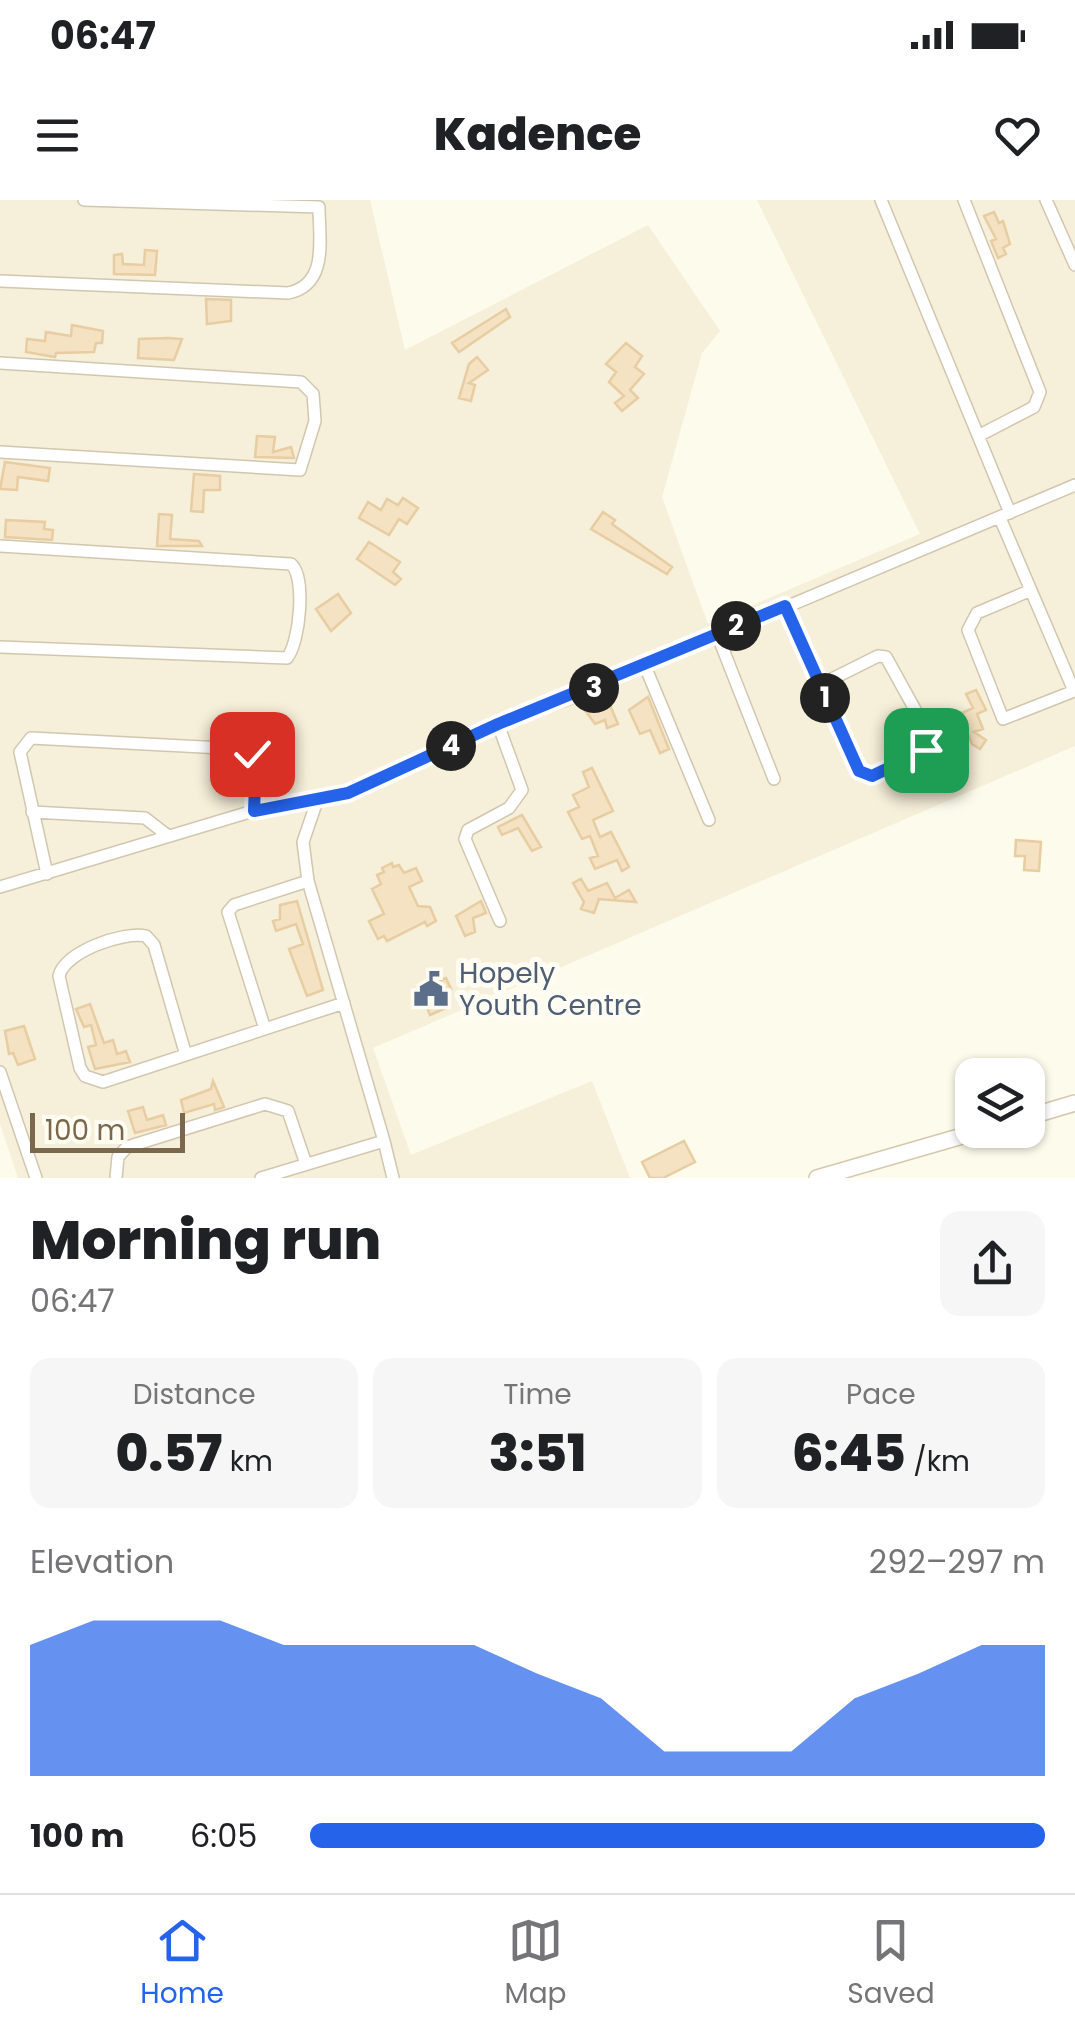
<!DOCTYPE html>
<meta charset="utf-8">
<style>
body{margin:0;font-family:Poppins,sans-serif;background:#f6f6f6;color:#202124;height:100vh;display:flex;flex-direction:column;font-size:38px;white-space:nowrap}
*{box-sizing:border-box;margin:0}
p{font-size:32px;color:#757577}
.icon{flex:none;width:55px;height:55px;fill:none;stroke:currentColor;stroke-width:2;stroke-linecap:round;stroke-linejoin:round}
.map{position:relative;height:978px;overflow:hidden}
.panel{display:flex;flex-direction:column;background:#fff;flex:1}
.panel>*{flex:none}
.controls{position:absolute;left:955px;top:858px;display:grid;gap:20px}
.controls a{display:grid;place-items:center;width:90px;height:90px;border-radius:20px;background:#fff;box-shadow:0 2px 8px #0004;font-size:50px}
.scale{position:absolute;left:30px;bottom:25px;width:155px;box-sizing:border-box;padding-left:10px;border:5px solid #7b684c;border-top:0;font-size:28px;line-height:35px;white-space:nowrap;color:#7b684c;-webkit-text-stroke:8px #fffdf3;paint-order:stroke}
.pin{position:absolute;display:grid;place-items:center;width:85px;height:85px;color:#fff;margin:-42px;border-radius:20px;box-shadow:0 5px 15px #0006}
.km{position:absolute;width:50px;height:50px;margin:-25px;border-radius:50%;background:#222;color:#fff;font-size:28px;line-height:50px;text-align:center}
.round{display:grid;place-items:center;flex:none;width:105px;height:105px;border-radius:20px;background:#f6f6f6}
.overview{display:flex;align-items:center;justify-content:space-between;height:170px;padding:0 30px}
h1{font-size:55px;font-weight:800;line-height:75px}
.figures{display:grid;grid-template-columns:repeat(3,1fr);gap:15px;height:170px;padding:10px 30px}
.figures div{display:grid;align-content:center;border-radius:20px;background:#f6f6f6;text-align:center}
.figures b{font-size:50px;font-weight:800}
.figures small{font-size:28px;font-weight:400}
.figures p{font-size:28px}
.chart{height:280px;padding:20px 30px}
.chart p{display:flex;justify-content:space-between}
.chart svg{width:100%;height:180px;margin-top:10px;fill:#2563eb;opacity:.7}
ul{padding:0 30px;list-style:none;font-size:32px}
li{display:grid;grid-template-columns:160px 120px 1fr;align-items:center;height:75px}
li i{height:25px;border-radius:12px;background:#2563eb}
.status{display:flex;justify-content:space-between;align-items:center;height:70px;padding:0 50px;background:#fff;direction:ltr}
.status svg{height:28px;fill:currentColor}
header{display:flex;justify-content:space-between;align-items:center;height:130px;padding:0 30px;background:#fff;font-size:45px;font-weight:800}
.dock{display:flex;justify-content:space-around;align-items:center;height:140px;border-top:2px solid #e0e0e0;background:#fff;font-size:28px;color:#757577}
.dock a{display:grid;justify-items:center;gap:5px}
.dock .on{color:#2563eb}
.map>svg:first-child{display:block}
.residential{fill:#f6efd9}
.building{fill:#f4e2c2;stroke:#e7cda1;stroke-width:2.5}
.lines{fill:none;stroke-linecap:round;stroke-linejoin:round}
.street-casing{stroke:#d1c7af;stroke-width:14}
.secondary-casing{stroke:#d5c8ad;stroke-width:18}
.street{stroke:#fff;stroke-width:11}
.secondary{stroke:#fff;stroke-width:15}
.route-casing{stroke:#fff;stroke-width:20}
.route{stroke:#2563eb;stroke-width:12}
.labels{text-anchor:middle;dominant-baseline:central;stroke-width:10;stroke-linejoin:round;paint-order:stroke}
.service-label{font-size:28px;fill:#4e5e75;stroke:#fffdf3;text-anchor:start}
</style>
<div class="status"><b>06:47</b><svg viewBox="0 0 49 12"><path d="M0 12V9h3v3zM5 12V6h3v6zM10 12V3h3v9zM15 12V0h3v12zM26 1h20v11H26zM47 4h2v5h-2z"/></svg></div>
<header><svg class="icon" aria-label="menu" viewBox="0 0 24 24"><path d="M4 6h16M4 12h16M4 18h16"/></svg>Kadence<svg class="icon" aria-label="heart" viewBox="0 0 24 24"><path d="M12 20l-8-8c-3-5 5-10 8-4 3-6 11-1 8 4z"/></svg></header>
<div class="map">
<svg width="1075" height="978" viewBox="0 0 1075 978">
<rect width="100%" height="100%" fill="#fdfbeb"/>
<!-- residential -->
<path class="residential" d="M0 0H370L405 150 648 25 720 131 702 153 662 297 708 424 920 334 757 0H1075V546L373 848 411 955 592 881 630 978H18L0 924Z"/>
<!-- building -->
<path class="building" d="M994 12 999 23 1003 21 1010 44 1003 48 1006 54 998 58 991 41 996 39 984 16Z
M145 50 157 51 155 75 114 74V55L122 54 123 64 144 65Z
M206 99 231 100V121L207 124Z
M506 109 510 117 459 152 452 143Z
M72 125 103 131 102 143H96L94 152 56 153 55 157 26 152 27 139 45 141 46 132 71 136Z
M169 138 182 139 174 160 138 158 139 139Z
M626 143 642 156 635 167 644 174 630 190 638 198 622 211 615 203 624 196 609 182 616 172 606 164Z
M477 157 488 170 469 183 475 185 471 201 459 198 469 164Z
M257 236 275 237 273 252 291 247 294 258 255 257Z
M5 262 50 268 48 281 18 277 17 290 0 289Z
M194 274 220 276V290H204L203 312 191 311Z
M403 298 418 308 407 324 399 319 389 335 359 318 368 302 381 310 387 299 398 305Z
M603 312 615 320 612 324 672 367 667 374 591 329Z
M159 314 172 315 170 339 199 341 202 346H157Z
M6 320 45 322 44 329 53 330 52 340 5 337Z
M369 342 400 362 393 372 401 379 395 385 357 359Z
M338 394 351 413 331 431 316 409Z
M976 490 986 510 977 514 983 529 974 532 986 540 980 549 972 544 960 514 973 508 966 494Z
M606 496 618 524 607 528 605 520 595 524 582 506Z
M648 497 669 549 660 553 650 530 640 534 629 510Z
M592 568 613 611 593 620 600 637 611 632 629 667 622 671 617 660 595 669 590 658 598 656 590 636 582 639 568 612 579 607 573 595 589 587 583 572Z
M522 615 541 647 532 651 518 628 502 635 498 627Z
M1016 640 1041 642 1039 671 1024 670 1025 656H1015Z
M392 663 393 667 399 665 404 673 416 668 422 681 409 687 418 706 430 707 436 721 427 726 425 722 387 741 384 736 378 739 369 721 384 714 372 689 381 684 377 675 384 672 382 668Z
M581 679 588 691 607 683 615 698 629 690 636 702 599 699 594 713 581 709 584 702 573 683Z
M297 701 323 790 307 796 289 749 303 744 296 724 276 731 273 721 280 719V705Z
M481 701 486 713 473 718 475 732 465 736 456 716Z
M446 778 451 789 442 792 448 807 430 815 420 790Z
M90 804 104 843 113 840 117 854 126 851 130 862 95 869 88 847 96 845 91 825 84 827 76 809Z
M24 826 35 859 18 865 13 853 9 854 5 831Z
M213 881 224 907 215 910 214 904 184 913 181 900 211 889Z
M143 907 147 920 163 915 166 925 135 933 128 911Z
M684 941 695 962 663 978H650L642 962Z"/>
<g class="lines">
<defs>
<path id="street" d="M881 0 1010 313
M964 0 1040 192 1034 207 980 235
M1046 0 1075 65
M0 81 288 93C329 85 319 38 319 7L84 0
M0 163 301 182 313 194 315 221 300 270 0 252
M1000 318 1074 491 1003 519 968 430 977 413 1029 391
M0 346 291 364C306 377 300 442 287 458L0 447
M785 406 855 566C871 583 911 566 926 550L918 515 886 457 878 456 820 485
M717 434 774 579
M645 466 709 620
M498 524 522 590 509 608 468 630 465 639 500 721
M317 601 303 642 308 681 384 941
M32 612 145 618 167 635
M47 674 20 552 31 538 241 549 256 558 253 611
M0 687 253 611 334 598 498 524 566 500 1075 285
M264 826 228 712 234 705 308 681
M185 852 154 745 146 736C123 731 64 752 59 776L80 868 85 876 103 882 344 803
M0 872 36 978
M116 978 118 957 127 947 265 904 288 911 306 964
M261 978 384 941 393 978"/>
<path id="secondary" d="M1028 917 1075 903
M817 978 983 930"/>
</defs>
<!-- street casing -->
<use href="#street" class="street-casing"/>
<!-- secondary casing -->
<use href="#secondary" class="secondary-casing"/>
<!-- street -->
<use href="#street" class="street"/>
<!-- secondary -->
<use href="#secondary" class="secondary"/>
</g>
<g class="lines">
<defs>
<path id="route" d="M252 554 256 562 254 611 348 593 498 524 785 406 859 571 872 576 926 550"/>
</defs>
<!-- route casing -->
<use href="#route" class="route-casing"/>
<!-- route -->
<use href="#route" class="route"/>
</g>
<!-- icons -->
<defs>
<symbol id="civic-bare" viewBox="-9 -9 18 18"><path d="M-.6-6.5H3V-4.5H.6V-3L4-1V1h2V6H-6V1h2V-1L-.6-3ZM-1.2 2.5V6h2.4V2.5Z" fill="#5c6f8a" stroke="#fffdf3" stroke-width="2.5" paint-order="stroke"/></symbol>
</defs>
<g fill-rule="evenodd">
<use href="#civic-bare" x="406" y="764" width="50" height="50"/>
</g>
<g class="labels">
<!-- service labels -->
<g class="service-label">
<text x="459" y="773">Hopely<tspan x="459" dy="32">Youth Centre</tspan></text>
</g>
</g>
</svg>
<div class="controls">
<a><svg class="icon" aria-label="layers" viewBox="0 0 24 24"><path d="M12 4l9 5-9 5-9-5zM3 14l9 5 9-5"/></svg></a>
</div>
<div class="scale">100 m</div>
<div class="pin" style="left:926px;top:550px;background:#1e9e55"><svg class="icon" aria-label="arrive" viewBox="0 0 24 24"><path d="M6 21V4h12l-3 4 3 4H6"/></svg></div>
<div class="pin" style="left:252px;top:554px;background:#d93025"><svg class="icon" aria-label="check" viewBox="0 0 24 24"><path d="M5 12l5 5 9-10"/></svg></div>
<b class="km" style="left:825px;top:498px">1</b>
<b class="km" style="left:736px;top:426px">2</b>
<b class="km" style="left:594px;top:488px">3</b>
<b class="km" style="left:451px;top:546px">4</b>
</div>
<section class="panel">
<div class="overview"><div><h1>Morning run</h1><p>06:47</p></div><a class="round"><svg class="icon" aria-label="share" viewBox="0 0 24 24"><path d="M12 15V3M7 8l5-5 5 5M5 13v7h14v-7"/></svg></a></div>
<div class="figures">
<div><p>Distance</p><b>0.57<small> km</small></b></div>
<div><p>Time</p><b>3:51</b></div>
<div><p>Pace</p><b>6:45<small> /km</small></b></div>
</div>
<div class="chart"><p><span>Elevation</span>292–297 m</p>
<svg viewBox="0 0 160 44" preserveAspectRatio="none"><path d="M0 44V12L10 6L20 6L30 6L40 12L50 12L60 12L70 12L80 19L90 25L100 38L110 38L120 38L130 25L140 19L150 12L160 12V44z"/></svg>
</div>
<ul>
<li><b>100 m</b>6:05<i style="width:100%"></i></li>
</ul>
</section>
<nav class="dock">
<a class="on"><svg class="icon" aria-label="home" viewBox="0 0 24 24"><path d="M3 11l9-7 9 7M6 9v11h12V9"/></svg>Home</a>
<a><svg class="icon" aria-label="map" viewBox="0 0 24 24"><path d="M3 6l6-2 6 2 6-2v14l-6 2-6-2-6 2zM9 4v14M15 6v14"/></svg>Map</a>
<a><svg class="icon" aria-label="saved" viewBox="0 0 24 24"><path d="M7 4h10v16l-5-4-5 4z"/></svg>Saved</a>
</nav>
